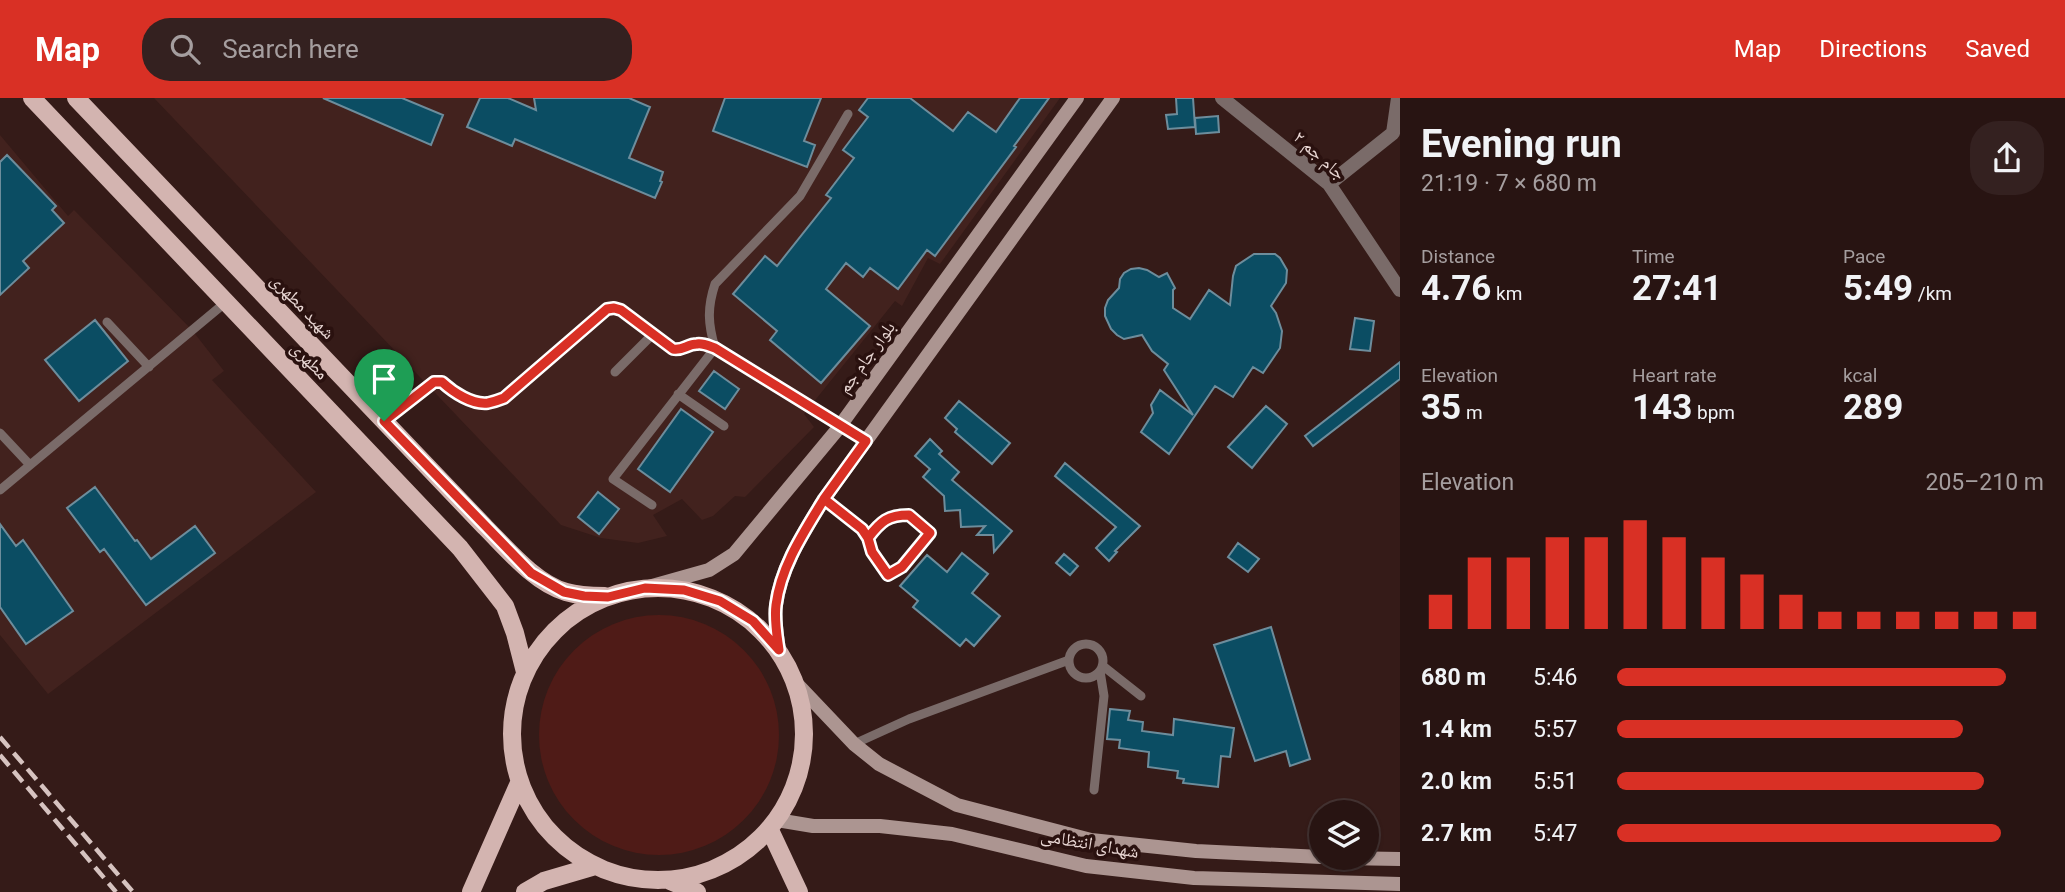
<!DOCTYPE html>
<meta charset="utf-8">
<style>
body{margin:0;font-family:Roboto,"Noto Naskh Arabic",sans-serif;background:#342120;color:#f1f3f6;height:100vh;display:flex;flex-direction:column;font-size:26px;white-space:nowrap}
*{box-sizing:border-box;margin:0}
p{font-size:23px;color:#a59e9f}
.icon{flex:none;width:38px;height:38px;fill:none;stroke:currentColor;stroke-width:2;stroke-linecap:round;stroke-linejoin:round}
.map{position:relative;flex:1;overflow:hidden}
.details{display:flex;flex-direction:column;background:#281412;width:665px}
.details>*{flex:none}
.tools{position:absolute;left:1309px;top:702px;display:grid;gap:14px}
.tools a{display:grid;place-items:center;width:70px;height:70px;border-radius:50%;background:#281412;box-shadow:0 2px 5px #0004,0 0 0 2px #443332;font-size:35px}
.pin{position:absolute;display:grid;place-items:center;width:60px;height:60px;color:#fff;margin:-72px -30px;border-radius:50% 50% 50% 0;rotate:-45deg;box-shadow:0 0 7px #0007}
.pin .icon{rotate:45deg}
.round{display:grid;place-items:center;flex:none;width:74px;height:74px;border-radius:28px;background:#342120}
.overview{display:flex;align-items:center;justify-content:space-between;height:119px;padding:0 21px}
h1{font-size:38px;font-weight:700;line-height:52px}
.metrics{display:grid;grid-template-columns:repeat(3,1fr);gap:10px;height:119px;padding:7px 21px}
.metrics div{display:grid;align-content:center}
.metrics b{font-size:35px;font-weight:700}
.metrics small{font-size:19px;font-weight:400}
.metrics p{font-size:19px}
.chart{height:196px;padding:14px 21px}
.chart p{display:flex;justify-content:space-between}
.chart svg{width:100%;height:126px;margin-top:7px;stroke:#d93025;stroke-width:6}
ul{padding:0 21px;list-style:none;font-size:23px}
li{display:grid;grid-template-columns:112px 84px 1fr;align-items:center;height:52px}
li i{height:18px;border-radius:9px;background:#d93025}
header{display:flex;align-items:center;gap:42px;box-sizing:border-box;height:98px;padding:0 35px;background:#d93025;color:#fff}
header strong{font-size:33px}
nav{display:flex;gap:38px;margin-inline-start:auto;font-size:24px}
.search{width:490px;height:63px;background:#342120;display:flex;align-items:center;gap:18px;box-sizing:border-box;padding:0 24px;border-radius:28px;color:#a59e9f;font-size:26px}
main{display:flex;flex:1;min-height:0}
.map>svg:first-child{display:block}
.built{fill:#42221e}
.green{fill:#4f1b17}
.building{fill:#0b4d63;stroke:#6d8d9c;stroke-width:2}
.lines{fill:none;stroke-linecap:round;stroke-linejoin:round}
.lane{stroke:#7a6b69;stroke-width:9}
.street{stroke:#7a6b69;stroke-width:14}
.secondary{stroke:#ac9591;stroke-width:14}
.primary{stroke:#d3b4b0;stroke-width:18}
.rail{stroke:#d6c3c0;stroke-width:4.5;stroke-dasharray:14 7;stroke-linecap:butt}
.route-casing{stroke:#fff;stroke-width:14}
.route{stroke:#d93025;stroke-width:9}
.labels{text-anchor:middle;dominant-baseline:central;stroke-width:7;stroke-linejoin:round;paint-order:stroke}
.street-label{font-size:18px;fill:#e9d7d4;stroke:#2a110f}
</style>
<header>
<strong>Map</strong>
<div class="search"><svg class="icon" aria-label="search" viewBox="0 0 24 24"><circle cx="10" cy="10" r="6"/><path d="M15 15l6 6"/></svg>Search here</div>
<nav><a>Map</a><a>Directions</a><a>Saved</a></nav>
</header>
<main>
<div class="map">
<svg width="1400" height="794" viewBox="0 0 1400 794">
<rect width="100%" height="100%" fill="#351b18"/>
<!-- built -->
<path class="built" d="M154 0H1060L940 166 928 160 902 208 895 203 804 316 814 329 745 399 735 398 713 418 702 422 682 401 653 417 667 438 638 445 601 440 561 427Z
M0 37 68 118 74 112 192 232 224 273 212 282 316 394 48 596 0 537Z"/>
<!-- green -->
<path class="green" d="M539 637a120 120 0 1 1 240 0a120 120 0 1 1-240 0Z"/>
<!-- building -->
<path class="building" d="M323 0H402L443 17 431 47Z
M480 0H508L536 12 534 0H629L650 9 629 60 663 74 660 83 662 84 655 100 515 41 512 48 467 29Z
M725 0H821L804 43 815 47 807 69 713 33Z
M868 0H910L953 33 968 14 996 34 1020 0H1049L1014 48 1016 49 935 158 927 152 898 191 870 170 863 179 846 165 826 191 870 228 821 285 770 242 777 233 733 196 765 158 777 168 831 100 826 97 854 60 843 52 868 19 859 12Z
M1176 0H1193L1195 29 1168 31 1166 17 1177 16Z
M1218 18 1219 34 1196 36 1195 20Z
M7 57 56 108 52 112 64 125 23 163 29 170 0 197V64Z
M1254 156H1275L1280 160 1287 172 1286 185 1271 208 1276 215 1282 233 1280 250 1263 275 1253 269 1233 299 1215 288 1169 356 1141 334 1153 315 1151 307 1160 292 1193 317 1164 272 1168 266 1152 253 1142 237 1124 241 1117 237 1111 231 1105 218V210L1108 202 1119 190 1120 181 1124 175 1131 171 1139 170 1147 172 1159 179 1167 175 1175 190 1173 192V210L1190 221 1209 192 1230 207 1233 178 1236 168Z
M1355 220 1374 223 1370 253 1350 251Z
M95 222 128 263 79 303 45 262Z
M1400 264V281L1313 348 1305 338Z
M714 273 739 291 725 311 699 293Z
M959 303 1010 345 992 366 955 334 957 331 945 320Z
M1266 308 1287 326 1252 370 1228 349Z
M681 311 713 334 670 394 638 371Z
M930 341 942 353 939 356 959 374 952 382 1012 433 994 454 993 437H977L985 428 961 429 960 412 945 413 944 398 923 379 930 371 915 358Z
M1065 365 1140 428 1115 453 1117 454 1109 463 1096 450 1116 429 1055 378Z
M95 389 135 443 137 442 151 461 195 428 215 455 146 507 104 451 100 454 67 410Z
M598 394 619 411 599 436 578 419Z
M0 426 16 448 23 442 73 513 26 546 0 509Z
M1238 445 1259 461 1248 474 1228 459Z
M962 455 988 476 972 495 1000 518 974 548 966 541 960 548 913 509 918 503 900 488 927 457 947 474Z
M1064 456 1078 468 1070 477 1056 465Z
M1271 529 1310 661 1290 668 1286 653 1255 663 1214 547Z
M1110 611 1130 613 1128 622 1143 624 1142 633 1173 637 1174 621 1234 630 1230 659 1221 658 1218 689 1183 685 1184 681 1177 680 1178 673 1148 669 1149 654 1119 650 1120 642 1107 641Z"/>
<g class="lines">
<!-- lane -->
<path class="lane" d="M107 224 149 269
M615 274 653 236 673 251 681 252 692 246 701 245 715 250 866 343
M678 296 724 328
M384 323 434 284H442C453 294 472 307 488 305 493 304 499 302 504 300L607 211C623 208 640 227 653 236
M0 335 30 367
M0 392 226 204
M824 401 862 431 868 440 872 454 888 477 902 469 930 435 909 417C888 417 881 423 868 440
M652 407 613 381 715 250C708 226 707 210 715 186L800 98 848 16
M1069 563a17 17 0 1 1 34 0a17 17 0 1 1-34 0Z
M1103 568 1141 598
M854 646 909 621 1069 562
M1094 692 1104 598 1100 573"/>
<!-- street -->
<path class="street" d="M1222 0 1329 86 1400 192
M1329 86 1393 35 1398 0"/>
<!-- secondary -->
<path class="secondary" d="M645 490 709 472 734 456 837 332 1077 0
M779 552C777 537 774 522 776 507 781 468 804 434 824 401L1113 0
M797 586 854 646 879 666 957 707 1091 742 1196 753 1321 759
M777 722 813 728H880L952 736 1086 768 1194 780 1400 786
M1342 760 1400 761"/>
<!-- primary -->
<path class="primary" d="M32 0 460 450 505 508 515 535 525 574
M76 0 485 429C508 452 535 485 566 494 579 498 592 498 605 498
M512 636a146 146 0 1 1 292 0a146 146 0 1 1-292 0Z
M770 732 799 794
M670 783 697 794
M471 794 519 685
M525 794 544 783 595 768"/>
<!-- rail -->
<path class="rail" d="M0 639 133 794
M0 657 116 794"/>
</g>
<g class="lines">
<defs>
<path id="route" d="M384 323 531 475 564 494 584 498 608 499 645 490 684 492 720 503 753 523 779 552C777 537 774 522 776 507 781 468 804 434 824 401L862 431 868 440 872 454 888 477 902 469 930 435 909 417C888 417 881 423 868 440L862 431 824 401 866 343 715 250C709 248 703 245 697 246 687 246 683 253 673 251L621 212 614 210 607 211 504 300C499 302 493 304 488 305 472 307 453 294 442 284H434L384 323"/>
</defs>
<!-- route casing -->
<use href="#route" class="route-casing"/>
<!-- route -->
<use href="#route" class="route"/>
</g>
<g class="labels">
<!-- street labels -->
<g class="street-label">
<text transform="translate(1320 57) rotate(42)">جام جم ۲</text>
<text transform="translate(303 208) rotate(46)">شهید مطهری</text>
<text transform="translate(866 259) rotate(-54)">بلوار جام جم</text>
<text transform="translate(310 262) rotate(46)">مطهری</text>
<text transform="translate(1090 745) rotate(10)">شهدای انتظامی</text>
</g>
</g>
</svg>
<div class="tools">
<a><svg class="icon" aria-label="layers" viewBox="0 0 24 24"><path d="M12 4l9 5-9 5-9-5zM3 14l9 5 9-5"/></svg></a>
</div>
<div class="pin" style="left:384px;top:323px;background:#1e9e55"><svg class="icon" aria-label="arrive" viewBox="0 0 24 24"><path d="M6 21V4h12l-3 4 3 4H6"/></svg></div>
</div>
<section class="details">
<div class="overview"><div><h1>Evening run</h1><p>21:19 · 7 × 680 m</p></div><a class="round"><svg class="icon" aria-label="share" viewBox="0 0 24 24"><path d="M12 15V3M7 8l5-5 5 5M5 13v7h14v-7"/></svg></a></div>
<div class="metrics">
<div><p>Distance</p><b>4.76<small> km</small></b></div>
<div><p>Time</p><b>27:41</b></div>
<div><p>Pace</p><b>5:49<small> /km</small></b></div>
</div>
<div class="metrics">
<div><p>Elevation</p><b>35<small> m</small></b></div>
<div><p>Heart rate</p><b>143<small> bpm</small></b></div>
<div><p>kcal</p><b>289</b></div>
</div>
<div class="chart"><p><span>Elevation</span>205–210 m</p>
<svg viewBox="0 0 160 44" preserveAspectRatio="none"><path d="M5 44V32M15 44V19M25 44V19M35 44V12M45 44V12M55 44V6M65 44V12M75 44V19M85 44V25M95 44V32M105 44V38M115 44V38M125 44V38M135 44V38M145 44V38M155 44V38"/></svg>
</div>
<ul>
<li><b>680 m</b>5:46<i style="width:91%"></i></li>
<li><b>1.4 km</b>5:57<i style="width:81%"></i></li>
<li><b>2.0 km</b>5:51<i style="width:86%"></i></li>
<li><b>2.7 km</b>5:47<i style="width:90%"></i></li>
</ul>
</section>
</main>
